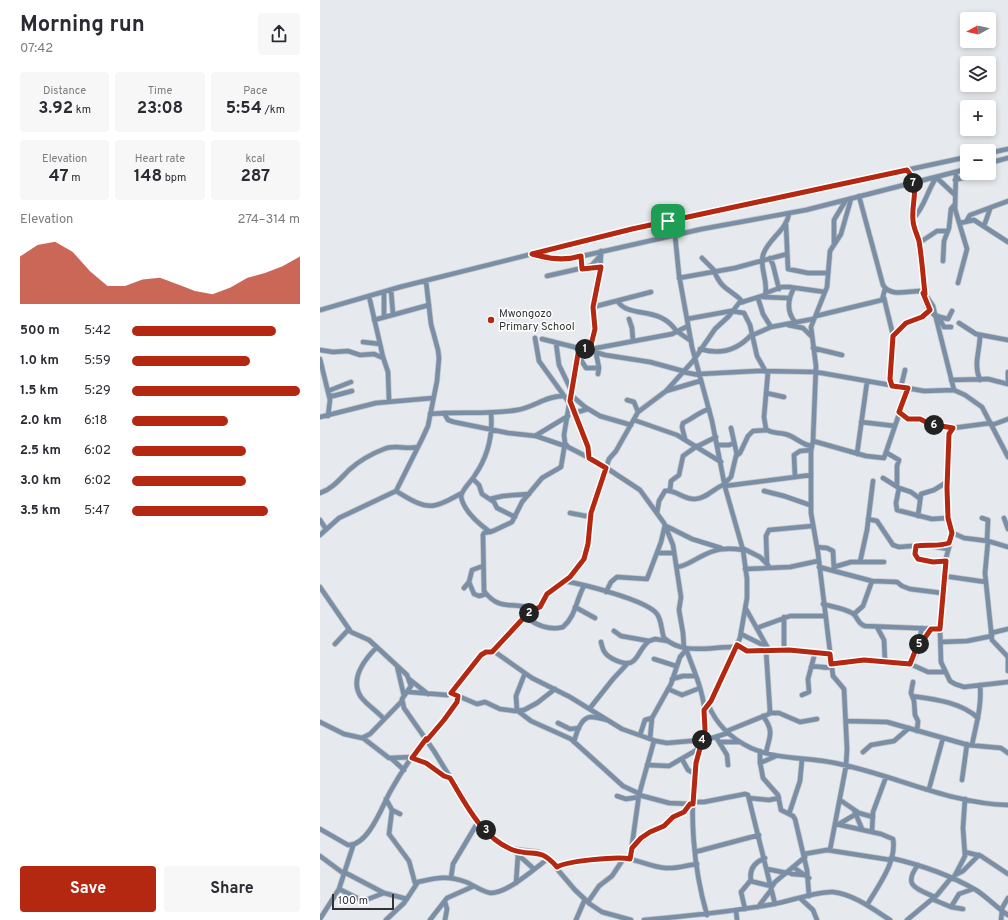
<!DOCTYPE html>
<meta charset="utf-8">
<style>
body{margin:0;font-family:Overpass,sans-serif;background:#f7f7f7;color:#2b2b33;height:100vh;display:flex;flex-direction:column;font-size:15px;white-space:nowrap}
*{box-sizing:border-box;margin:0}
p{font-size:13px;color:#7c7c81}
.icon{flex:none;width:22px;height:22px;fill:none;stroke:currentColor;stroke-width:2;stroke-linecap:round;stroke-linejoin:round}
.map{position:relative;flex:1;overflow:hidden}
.details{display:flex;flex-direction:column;background:#fff;width:320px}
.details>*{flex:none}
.needle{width:26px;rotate:262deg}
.tools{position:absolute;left:640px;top:12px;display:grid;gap:8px}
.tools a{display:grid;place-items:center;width:36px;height:36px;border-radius:4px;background:#fff;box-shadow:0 2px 6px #0003;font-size:20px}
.scale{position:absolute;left:12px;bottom:10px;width:62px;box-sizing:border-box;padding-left:4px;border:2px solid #323335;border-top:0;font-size:11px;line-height:14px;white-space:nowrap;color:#323335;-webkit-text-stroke:3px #fff;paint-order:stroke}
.pin{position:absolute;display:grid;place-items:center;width:34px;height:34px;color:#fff;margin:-17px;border-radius:8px;box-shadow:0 2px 6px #0006}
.km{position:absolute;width:20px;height:20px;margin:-10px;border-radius:50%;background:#222;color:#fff;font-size:11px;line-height:20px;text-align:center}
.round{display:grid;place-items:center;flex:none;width:42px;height:42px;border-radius:4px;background:#f7f7f7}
.summary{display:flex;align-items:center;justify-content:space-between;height:68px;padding:0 20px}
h1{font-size:22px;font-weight:700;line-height:30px}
.figures{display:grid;grid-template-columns:repeat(3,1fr);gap:6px;height:68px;padding:4px 20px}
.figures div{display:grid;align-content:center;border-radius:4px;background:#f7f7f7;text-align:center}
.figures b{font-size:17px;font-weight:700}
.figures small{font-size:11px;font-weight:400}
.figures p{font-size:11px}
.chart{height:112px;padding:8px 20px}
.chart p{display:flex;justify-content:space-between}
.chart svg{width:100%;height:72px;margin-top:4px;fill:#b42710;opacity:.7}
.action{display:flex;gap:8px;margin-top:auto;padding:8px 20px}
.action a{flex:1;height:46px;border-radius:4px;background:#b42710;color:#fff;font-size:16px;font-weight:700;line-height:46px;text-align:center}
.action a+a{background:#f7f7f7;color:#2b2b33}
ul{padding:0 20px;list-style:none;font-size:13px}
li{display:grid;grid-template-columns:64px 48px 1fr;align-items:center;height:30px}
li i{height:10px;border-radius:5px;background:#b42710}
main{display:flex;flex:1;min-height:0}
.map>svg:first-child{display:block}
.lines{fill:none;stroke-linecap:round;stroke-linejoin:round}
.street-casing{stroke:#c2c5c8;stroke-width:6}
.street{stroke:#7a8fa6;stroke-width:4.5}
.route-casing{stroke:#fff;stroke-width:8}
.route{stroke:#b42710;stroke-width:5}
.poi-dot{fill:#b42710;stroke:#fff;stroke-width:1.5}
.labels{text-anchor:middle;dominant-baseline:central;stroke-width:3;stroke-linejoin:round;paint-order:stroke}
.poi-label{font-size:11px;fill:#323335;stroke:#fff;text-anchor:start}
</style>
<main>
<section class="details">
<div class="summary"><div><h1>Morning run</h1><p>07:42</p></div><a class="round"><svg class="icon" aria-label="share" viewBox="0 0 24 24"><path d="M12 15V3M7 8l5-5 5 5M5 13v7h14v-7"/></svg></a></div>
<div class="figures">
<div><p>Distance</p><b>3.92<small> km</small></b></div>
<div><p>Time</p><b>23:08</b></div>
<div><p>Pace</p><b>5:54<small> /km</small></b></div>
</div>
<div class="figures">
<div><p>Elevation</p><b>47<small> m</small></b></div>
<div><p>Heart rate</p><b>148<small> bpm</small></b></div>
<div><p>kcal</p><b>287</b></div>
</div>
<div class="chart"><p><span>Elevation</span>274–314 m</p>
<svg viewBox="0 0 160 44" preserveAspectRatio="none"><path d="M0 44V15L10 8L20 6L30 12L40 24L50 33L60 33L70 29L80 28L90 32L100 36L110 38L120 34L130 28L140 25L150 21L160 15V44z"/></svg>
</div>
<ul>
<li><b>500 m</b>5:42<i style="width:86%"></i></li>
<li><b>1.0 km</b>5:59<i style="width:70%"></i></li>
<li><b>1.5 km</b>5:29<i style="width:100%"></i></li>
<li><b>2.0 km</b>6:18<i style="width:57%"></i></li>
<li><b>2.5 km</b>6:02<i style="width:68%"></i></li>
<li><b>3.0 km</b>6:02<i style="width:68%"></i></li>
<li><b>3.5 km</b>5:47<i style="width:81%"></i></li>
</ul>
<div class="action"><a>Save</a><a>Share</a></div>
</section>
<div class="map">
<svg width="688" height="920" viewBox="0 0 688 920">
<rect width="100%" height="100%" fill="#e6e9ed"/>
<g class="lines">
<defs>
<path id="street" d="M669 153 688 149
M669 163 688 158
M587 170 593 184
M636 172 635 209 647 249 638 283
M617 178 634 194
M635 180 659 173
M594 183 595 200 592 218 602 257 605 294
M539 196 563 285C570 297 587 291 600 291L605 294 613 306 634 390 645 395 662 407 688 457
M592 220C605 207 606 193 616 178
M647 220 650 215 688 201
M640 223 654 220 688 242
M466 225 468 269 488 273H508
M664 226 670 209
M355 235 359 275 372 347 392 421 405 487 423 550 427 579V598L420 638 391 701 384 710
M514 243V220L526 200
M599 243 617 231H628
M214 255 228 259 254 258 382 229 486 210 647 169
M261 256 262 269
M382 258 395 271
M450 258 453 265 459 289
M623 261 624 241 629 228 631 209 635 204
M394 271C403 292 410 288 423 302
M227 276 267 267 272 265 281 255
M359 278 415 268 467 254
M474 288C468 299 466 311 475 322
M71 290 73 314
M446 293 462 287H469L505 292
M603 293 607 307 616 317
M49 296 63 357 68 372 69 401
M443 297 468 298
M438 298 443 314 451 327
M564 298 573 335 570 369 572 386
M298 302C311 319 340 305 357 332
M273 307 331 292
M0 310 80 287 312 229 647 157
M496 316 562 300 565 289
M616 316 628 319 632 311
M618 316 624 327H631
M64 317V292
M309 319 312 328 313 341
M367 319 411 311 424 313 430 325 437 356 446 372
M54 320 109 305
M639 323 656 334 688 340
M468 325 483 328 491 336
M358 332 371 341
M433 335 451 327 493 319
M660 335C660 351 653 364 660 380
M573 336 586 323 602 317 610 310
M215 338 219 361 250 404
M222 339 266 350 352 334 368 326
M43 342 60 344
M236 343 239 365 252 392
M493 348 522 355
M264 349 257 357 244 435 245 443 248 447 279 463 320 490 344 523 353 545 361 597 359 610 363 633 364 648
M270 349 275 329 273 307 280 275 281 251
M380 349C400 355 418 350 432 334
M0 350 13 352 28 351 40 355 54 354 63 358
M268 350 285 355 330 362 363 371
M276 353 279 368 278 374
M258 355 266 368H279
M0 359 10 400 8 416
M363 372 379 375
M448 372 444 417 446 429C452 434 458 432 465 434 475 436 481 445 492 446
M688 372V380
M379 374 437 371 496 372 604 391 634 390
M631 380 668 379 688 384
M581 387 585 370
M8 391 31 382
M346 391 380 381
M446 393 464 397
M9 395 13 396 32 391
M251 395 265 407 280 416 311 425
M307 400 314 402 318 412
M251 403 268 447 269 458
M579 412 588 419H600L610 424 633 428
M124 413 128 420 134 422 188 433 216 436 245 446
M254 413 268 409
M110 414C138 411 168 415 197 410 215 407 225 396 243 396
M0 417 56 403 113 398
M314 420 357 435 401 462
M541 422 575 426
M671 423 633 428 629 434 627 488 628 518 633 533 626 558 623 587 620 629 621 662 630 681 635 684 644 687 688 682
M672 425 688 419
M411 428 417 455
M215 436 248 416
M365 439 362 427 363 423C372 419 379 412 389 409
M493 441 546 456 564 458 588 388
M397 445H409L414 443
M378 446 396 437
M567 453 579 460 577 466V486
M537 454 547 382
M286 468 289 459 296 451 318 412 346 391 373 361 395 329 409 316 419 303 445 295C449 282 439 268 443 255 448 239 466 231 469 214
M475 477 474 455 480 451 491 450
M563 478 579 488 576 503 577 510 612 519 628 518
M153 479 159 485 162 494 174 502 177 508 195 517
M405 483 411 477 416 456 420 453 428 436 433 431 447 430
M405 486 491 475
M579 488 591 492 599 498
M76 491C86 497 103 509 116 505 125 503 134 497 142 493
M350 491 351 481 359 475 363 456 377 446
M444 491 464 496 490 505
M0 493C12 489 20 479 29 470 39 461 51 454 64 449 75 444 87 450 98 447
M170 499 183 496 209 494
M250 513 271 517
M337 513 339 501 345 491C355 489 364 500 375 499 386 499 394 488 405 484
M598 516 601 494 614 490 627 482
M662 518 668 520 667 541
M684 518 688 529
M548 519 557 521 573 545 579 547 606 545 628 549
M0 520 6 529
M346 526 372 539 401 548
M170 532C159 524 143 510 141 496 143 488 151 482 155 475 168 456 173 436 171 413
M633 533 644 538 668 541 688 547
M0 535 19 518 76 491 102 439 108 426 117 381 119 358 118 350 111 324 106 281
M668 541 665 573 672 640 688 657
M596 546 595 554 598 559 613 562 626 561
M615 546 629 543
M497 547 507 548 513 551 514 570
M422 548 440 557 448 565
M337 553H354
M540 562 547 530 553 481
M447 564 446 536 449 530 492 526
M357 567C366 566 372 561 380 557 395 549 406 547 423 550
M499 567 552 581 577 582 582 586 590 589 622 593
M514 567 531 562H564
M425 569 470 567 498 561
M624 576 666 582
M244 581C262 584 327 600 337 614 342 621 341 630 344 638 364 656 392 646 416 647
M149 582 154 594 159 596 166 594
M0 587 31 632 49 640 60 650 87 675 91 686 82 699 84 708 114 751 160 826 181 843 192 849 218 852 226 856 255 890 270 904 282 912 311 920
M144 588 149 582 152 570 163 566
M286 592 291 582 297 577 327 579 341 542 345 525
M503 604C513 607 523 608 532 613 538 616 537 624 545 626L620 629
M255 607 275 618
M213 609C191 601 180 612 164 591L163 535 164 533 173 531 192 522 202 502 222 478 241 467 245 443
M426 609 449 650
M534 614 543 606 552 581
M205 616C215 625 230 631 243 627 256 616 256 600 264 586
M557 627 564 640 565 662
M437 628 470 616H505
M294 631 301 636 329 641
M671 633 688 629
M421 634 447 647
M281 642C283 651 285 655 293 659 319 672 315 652 329 641L335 639 348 641
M621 642 647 641 672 636
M15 644 29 629
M598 644 603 642 611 629
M417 645 429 651 469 650 510 654
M57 647C45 659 29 679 41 697 47 705 57 711 64 719
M366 649C374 671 385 694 385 719 386 734 378 748 376 763 369 812 373 867 387 915
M464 650V617
M172 651 210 611 220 607 227 594 250 577 264 559 268 544 271 513 287 468
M688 657V671
M334 659 356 666
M511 664 545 661 588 663 608 672H624
M591 664 596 654 602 628
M77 666 84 696
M491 667C499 665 504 669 511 667
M89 679 108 694
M352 679 363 676H376
M593 682 591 693 594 701 595 715 598 721 597 731
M348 689 362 695 380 688
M89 692 127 695 131 693 161 655 166 652H175L212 678 250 697 302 729 336 741 347 743 382 740
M131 693 157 704 165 702 180 709 195 711 204 710 217 703 235 689
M482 695 489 692 488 679 495 653
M592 696C614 699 641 702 658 718
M388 704C396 724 412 739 431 748 458 760 487 757 515 763 572 774 630 804 688 805
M270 708 293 679 308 663
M197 711 196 696 205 673
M198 711 211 721 251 739 303 786 320 794
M449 713H459L480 722 497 719
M443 716C455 732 449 737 446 753
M526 721 567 722 648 745 681 748 688 753
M0 722 24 734 42 738 50 734 82 701
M238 723 250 729 259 728
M407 731 449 714 450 711 446 650
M320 735 325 720 332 718
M396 737 407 755 408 765
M43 738 69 758 92 757
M382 738H392L408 733
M330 739 332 718 351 684 360 657 366 650
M107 740 134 707 138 696
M254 742C256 734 261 717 271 717 277 717 282 719 287 720
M399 742H420
M652 745C656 725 662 706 660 685
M440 751V762L443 778 458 795 461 810 473 816 475 819 487 870 489 896
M543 752 551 745 574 741 589 728
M92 758 106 763 124 777 130 778
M72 759 84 770
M362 759 368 770 375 774
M440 763 456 756
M327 765 349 766 380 748
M642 780 647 744
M609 789 623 738
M319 795 349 803 371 804
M297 796 306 799 319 797
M429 798 449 800 459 798
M66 799 72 810 80 814
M520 800 539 813 553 817
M373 802H384L425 794 428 795 455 904
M72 810 69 834 89 861 95 883
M534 810 542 829
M469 814 480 781 482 759
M516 824 561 834 573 839C577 862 558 886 547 905
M519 824 536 814
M0 829 28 845C48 846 62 807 70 792 80 774 92 755 106 739
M552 831 553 812 566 777
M312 848 330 832 344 826 353 817 364 812 370 804
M510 850 526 766 527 749 524 689 513 676 498 553 491 513V451L493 441 496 366 491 327 507 287 510 251 521 234 531 199
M194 851 214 869
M375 852 439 835
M645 852 661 856 688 874
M484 854 507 850 571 860
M0 856 23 873
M571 858C601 865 630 875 656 890 667 897 677 908 688 915
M310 859 319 795 334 741
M598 865C582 886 597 889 615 897
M237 867C245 862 294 856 304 858 319 860 331 867 346 868 356 869 367 865 377 864
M473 867 489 878
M447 869 467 873
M24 872 64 893 87 899
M468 872 472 874 485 875
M635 875 643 871 659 855
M131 878 133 864 158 822
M633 879 645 856 643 828 645 799
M430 881 451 886
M196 883 198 855
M451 888 455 882 485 857
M19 889 43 901 64 893
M481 899 493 910 497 920
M612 899 631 907 643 909
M125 902 127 909 125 920
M268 902 279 886 292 876 304 858
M438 907 451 890
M631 907 639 894 653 889
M425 909 421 892 431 880C429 869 435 862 445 858
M416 910 417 920
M681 910 688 898
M0 919 19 889 33 846
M66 920 84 903 98 882C117 878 126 875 146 882 154 885 162 892 171 893 188 893 215 868 229 858
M110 920 127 898 154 886
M256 920 265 899
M324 920C368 916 411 912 454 904 471 901 497 891 513 892 533 894 553 909 570 920
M587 920 617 895 631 878
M681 920 682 911"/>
</defs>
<!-- street casing -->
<use href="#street" class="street-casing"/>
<!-- street -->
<use href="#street" class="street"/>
</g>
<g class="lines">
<defs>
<path id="route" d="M587 170C601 187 591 201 593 220 593 227 597 234 599 241 602 259 603 276 605 294L603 293 610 310 602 317 586 323 573 336 570 379 572 386 588 388 579 412 588 419H600L610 424 633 428 629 434 627 488 628 518 632 533 629 543C617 547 608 544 596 546L595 554 598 559 613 562 626 561 620 629H611L602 642 598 644 590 664 544 660 511 664 510 654 469 650 427 651 417 645 391 701 384 710 385 730 376 763 373 804H370L364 812 353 817 344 826 330 832 321 838 312 848 310 859C298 856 247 861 237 867 219 846 213 857 193 850 162 838 146 804 130 778L124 776 106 763 92 758 106 739 107 740 124 720 137 702 138 696 131 693 161 655 166 652H172L210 611 220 607 227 594 250 577 264 559 268 544 271 513 286 468 269 458 268 447 250 401 258 354 264 349H270L275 329 273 307 281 267 262 269 261 256C244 261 229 259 212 254L312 229Z"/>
</defs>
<!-- route casing -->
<use href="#route" class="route-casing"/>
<!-- route -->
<use href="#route" class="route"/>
</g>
<!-- markers -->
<circle class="poi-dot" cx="171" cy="320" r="4"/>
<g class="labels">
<!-- poi labels -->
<g class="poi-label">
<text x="179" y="314">Mwongozo<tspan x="179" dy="13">Primary School</tspan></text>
</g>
</g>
</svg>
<div class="tools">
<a><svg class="needle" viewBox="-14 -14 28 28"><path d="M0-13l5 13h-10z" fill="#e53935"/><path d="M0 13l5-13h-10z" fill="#7c7c81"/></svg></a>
<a><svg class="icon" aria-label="layers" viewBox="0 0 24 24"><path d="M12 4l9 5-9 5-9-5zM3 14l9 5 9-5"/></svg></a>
<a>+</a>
<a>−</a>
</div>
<div class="scale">100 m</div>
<div class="pin" style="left:348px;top:221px;background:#1e9e55"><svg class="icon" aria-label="arrive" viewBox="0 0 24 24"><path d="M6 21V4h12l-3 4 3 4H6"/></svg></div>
<b class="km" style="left:265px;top:349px">1</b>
<b class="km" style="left:209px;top:613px">2</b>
<b class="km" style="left:166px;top:830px">3</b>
<b class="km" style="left:382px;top:740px">4</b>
<b class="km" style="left:599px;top:644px">5</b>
<b class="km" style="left:614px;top:425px">6</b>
<b class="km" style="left:593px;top:183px">7</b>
</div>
</main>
